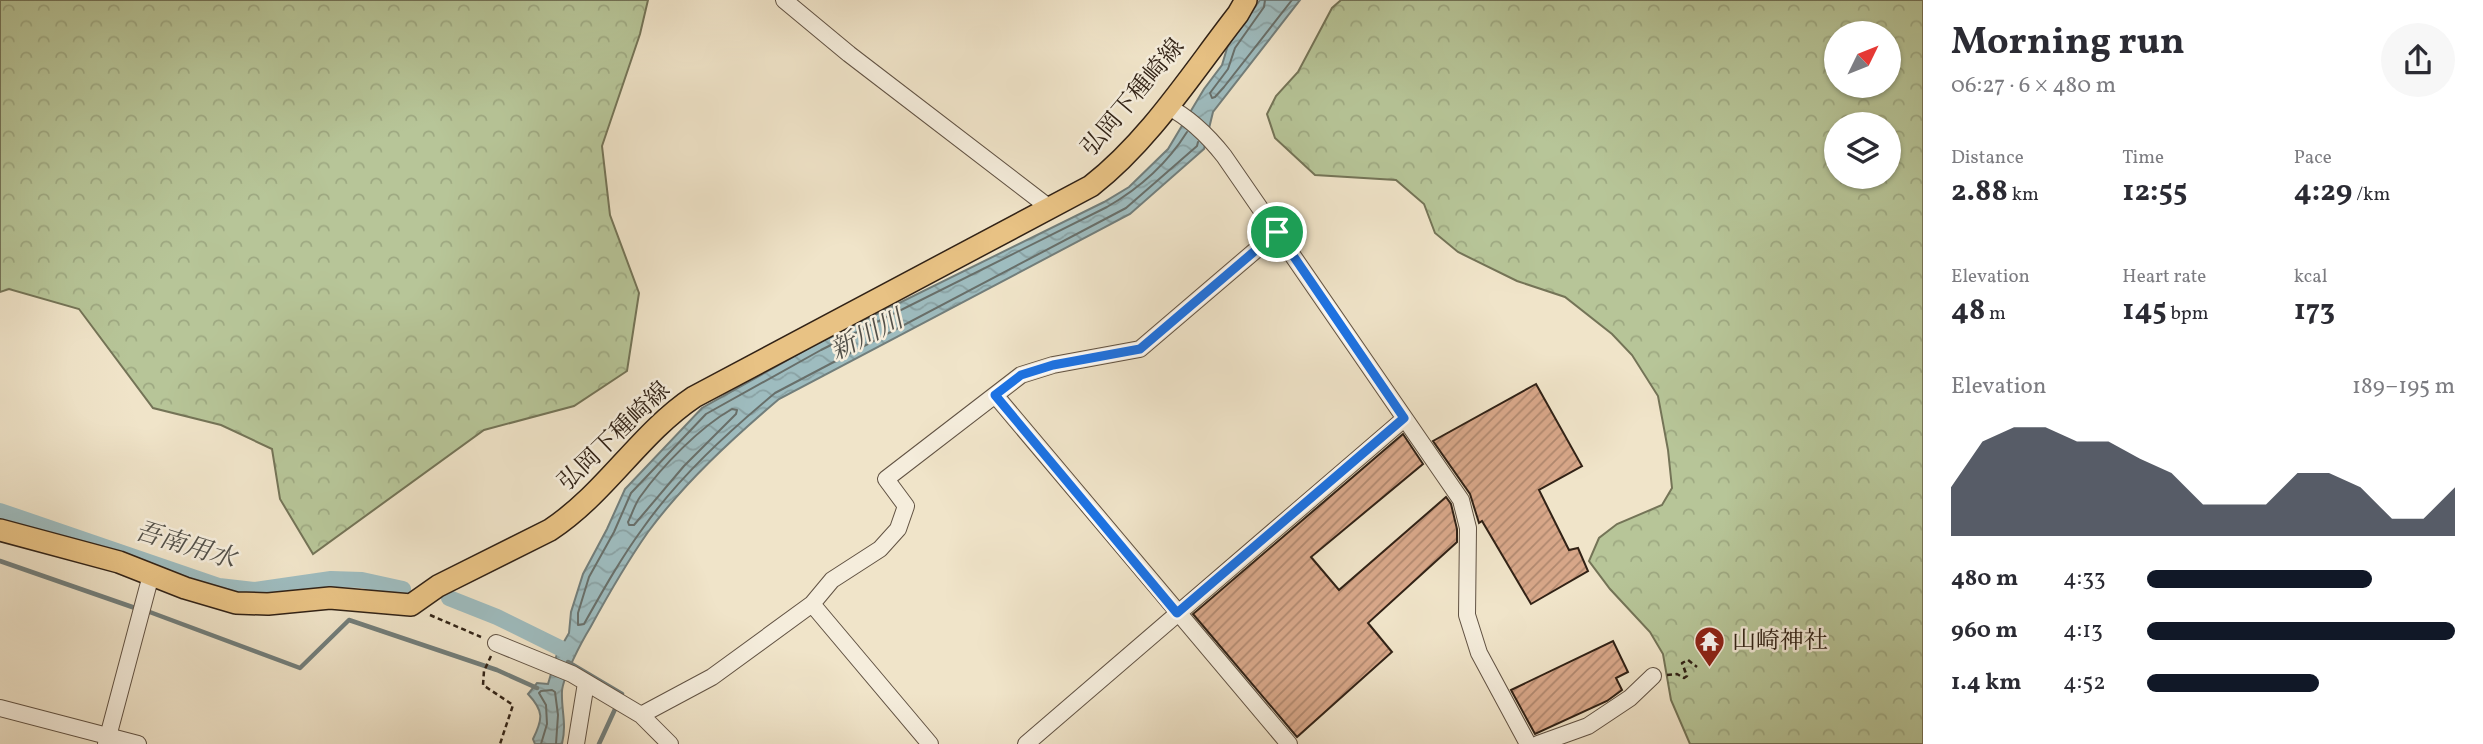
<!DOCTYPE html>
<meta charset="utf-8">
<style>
body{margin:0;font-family:Vollkorn,"Noto Serif JP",serif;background:#f7f7f7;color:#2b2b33;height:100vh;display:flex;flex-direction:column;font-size:26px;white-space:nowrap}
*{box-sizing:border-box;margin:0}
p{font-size:23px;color:#7c7c81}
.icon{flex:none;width:38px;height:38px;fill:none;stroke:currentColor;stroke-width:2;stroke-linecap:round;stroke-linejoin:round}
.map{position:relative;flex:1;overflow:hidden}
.drawer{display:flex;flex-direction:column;background:#fff;width:560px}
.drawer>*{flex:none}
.needle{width:46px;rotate:47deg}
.controls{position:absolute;left:1824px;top:21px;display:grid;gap:14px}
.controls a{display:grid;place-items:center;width:77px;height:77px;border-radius:50%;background:#fff;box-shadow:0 2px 5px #0004;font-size:35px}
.pin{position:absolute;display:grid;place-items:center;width:60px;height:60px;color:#fff;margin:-30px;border:4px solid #fff;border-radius:50%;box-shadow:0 2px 7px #0007}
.round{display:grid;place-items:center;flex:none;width:74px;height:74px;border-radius:37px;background:#f7f7f7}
.summary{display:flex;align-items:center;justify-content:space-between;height:119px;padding:0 28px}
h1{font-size:38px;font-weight:700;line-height:52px}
.metrics{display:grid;grid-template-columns:repeat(3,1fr);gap:10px;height:119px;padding:7px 28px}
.metrics div{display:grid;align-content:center}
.metrics b{font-size:30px;font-weight:700}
.metrics small{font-size:19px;font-weight:400}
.metrics p{font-size:19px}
.chart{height:196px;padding:14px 28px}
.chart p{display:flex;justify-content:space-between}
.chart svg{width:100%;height:126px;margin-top:7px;fill:#111827;opacity:.7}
ul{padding:0 28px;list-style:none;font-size:23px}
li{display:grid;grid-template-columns:112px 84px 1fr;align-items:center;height:52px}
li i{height:18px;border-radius:9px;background:#111827}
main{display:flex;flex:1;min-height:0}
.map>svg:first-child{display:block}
.forest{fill:url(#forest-crowns);stroke:#747457;stroke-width:2;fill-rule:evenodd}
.water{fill:url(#water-waves);stroke:#727e7b;stroke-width:2}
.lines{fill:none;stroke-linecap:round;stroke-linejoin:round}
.shore{stroke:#686f6a;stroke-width:2}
.stream{stroke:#727e7b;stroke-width:4.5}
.canal{stroke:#9ebcbf;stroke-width:16}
.building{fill:url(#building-hatch);stroke:#312216;stroke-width:2}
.minor-casing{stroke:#615243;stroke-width:18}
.major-casing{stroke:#312216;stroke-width:24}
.path{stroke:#312216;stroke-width:2.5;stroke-dasharray:5 3.5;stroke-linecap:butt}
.minor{stroke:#f5eddc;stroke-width:16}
.major{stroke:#e8c284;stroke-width:21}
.route-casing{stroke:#fff;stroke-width:14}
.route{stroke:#1a73e8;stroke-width:9}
.labels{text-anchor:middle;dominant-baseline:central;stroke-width:5;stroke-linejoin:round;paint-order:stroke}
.street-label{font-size:24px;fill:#312216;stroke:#f5eddc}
.poi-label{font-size:24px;fill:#312216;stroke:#f5eddc;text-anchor:start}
.water-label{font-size:26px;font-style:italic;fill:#525049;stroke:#f5eddc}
</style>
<main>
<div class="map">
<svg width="1923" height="744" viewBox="0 0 1923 744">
<defs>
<pattern id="forest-crowns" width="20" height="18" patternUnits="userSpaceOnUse" patternTransform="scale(1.75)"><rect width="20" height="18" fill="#b7c598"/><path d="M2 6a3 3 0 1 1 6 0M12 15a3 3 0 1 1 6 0" fill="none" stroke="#9ea982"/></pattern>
<pattern id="water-waves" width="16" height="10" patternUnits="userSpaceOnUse" patternTransform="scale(1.75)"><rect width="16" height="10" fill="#9ebcbf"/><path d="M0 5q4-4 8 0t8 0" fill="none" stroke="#89a1a3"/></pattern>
<pattern id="building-hatch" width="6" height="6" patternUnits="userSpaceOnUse" patternTransform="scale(1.75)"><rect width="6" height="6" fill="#d8a789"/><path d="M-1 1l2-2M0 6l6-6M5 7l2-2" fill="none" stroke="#b0886f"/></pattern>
</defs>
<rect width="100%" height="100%" fill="#f0e4c9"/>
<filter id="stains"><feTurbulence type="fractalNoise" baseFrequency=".00286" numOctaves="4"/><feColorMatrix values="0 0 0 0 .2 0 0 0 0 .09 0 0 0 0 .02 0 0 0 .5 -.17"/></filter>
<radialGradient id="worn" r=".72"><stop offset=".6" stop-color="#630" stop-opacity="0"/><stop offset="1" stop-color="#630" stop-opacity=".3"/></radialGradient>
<!-- forest -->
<path class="forest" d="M0 0H648L640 34 602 146 610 215 639 293 627 371 574 406 484 430 313 554 280 499 272 449 221 425 153 408 79 309 9 289 0 292Z
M1341 0H1923V744H1690L1671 700 1663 654 1650 632 1610 589 1589 561 1599 538 1617 524 1662 505 1672 488 1668 450 1658 396 1632 355 1612 334 1565 297 1517 281 1458 252 1435 233 1424 204 1396 180 1315 175 1275 138 1267 114 1276 96 1298 72 1332 8ZM1836 33H1888V86H1836ZM1836 124H1888V177H1836Z"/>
<!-- water -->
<path class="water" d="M1260 0H1300L1213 112 1204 149 1130 214 779 399C732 439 685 482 648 532 627 562 608 595 590 628 582 641 563 677 562 691 561 710 567 723 562 744H535L533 739C543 719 544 711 528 694L537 683 548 684 557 654 569 633 571 612 583 574 607 529 625 489 702 408 818 343 1104 202 1129 187 1168 149 1204 89 1222 65 1228 45Z"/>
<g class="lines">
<!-- shore -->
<path class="shore" d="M1265 0 1264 7 1235 48 1228 69 1210 93 1212 98 1215 97 1224 87 1292 0
M1187 132C1167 164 1140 188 1107 207L821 350 706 414 631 493 614 532 589 577 578 613V625L584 624C602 592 621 558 643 528 679 477 727 433 775 393L1126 208 1197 146 1198 142
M732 409 737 410 736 414 684 466 634 525H629L628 522C632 514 635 504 640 497 662 466 700 427 732 409Z
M541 744 547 724 546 705 539 693 541 691 552 690 555 692 558 715 556 744"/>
<!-- stream -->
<path class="stream" d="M0 561 138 609
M147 611 300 668 349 620 497 670 537 688
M568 662 622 694 599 744"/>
<!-- canal -->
<path class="canal" d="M0 511 219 586 254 590 331 579 362 580 403 589
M449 598 497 617 566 651"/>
</g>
<!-- building -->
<path class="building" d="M1536 384 1582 466 1539 490 1569 550 1578 548 1588 571 1531 604 1482 521 1479 523 1470 494 1433 441Z
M1403 434 1423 464 1311 557 1339 590 1446 497 1451 504 1457 529V542L1368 623 1392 652 1297 737 1193 614Z
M1613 641 1628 672 1616 678 1622 690 1607 701 1535 734 1511 690Z"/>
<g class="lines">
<defs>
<path id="minor" d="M784 0 849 54 1051 209
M1167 106C1188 117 1209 137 1224 156L1461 500 1468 528 1467 615 1479 653 1528 744
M995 395 1289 744
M812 604 930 744
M496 643 572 674 641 715 670 744
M0 708 138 744
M641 715 712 677 812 604 832 580 880 549 898 529 906 506 886 479 1021 375 1053 365 1140 349 1277 232
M106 744 151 575
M576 744 586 683
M1026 744 1404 419
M1538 744 1588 726 1630 698 1653 676"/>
<path id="major" d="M0 530 119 562 185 588 236 603 268 604 330 598 411 605 438 586 550 530C606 493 639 434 694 397L1091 186C1150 140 1192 73 1238 14L1246 0"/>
</defs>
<!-- minor casing -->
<use href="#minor" class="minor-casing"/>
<!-- major casing -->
<use href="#major" class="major-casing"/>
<!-- path -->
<path class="path" d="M430 615 481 637
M491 656 484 671 483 685 513 705 500 744
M1667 675 1677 674 1684 678 1687 676 1682 663 1688 660 1697 667"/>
<!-- minor -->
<use href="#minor" class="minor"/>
<!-- major -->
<use href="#major" class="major"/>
</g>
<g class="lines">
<defs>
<path id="route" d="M1277 232 1404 418 1177 613 995 395 1021 375 1053 365 1140 349Z"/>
</defs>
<!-- route casing -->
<use href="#route" class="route-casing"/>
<!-- route -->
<use href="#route" class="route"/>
</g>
<!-- icons -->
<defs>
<symbol id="temple-pin" viewBox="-11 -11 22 30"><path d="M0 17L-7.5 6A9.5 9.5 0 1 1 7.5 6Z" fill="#8f2418" stroke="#f5eddc"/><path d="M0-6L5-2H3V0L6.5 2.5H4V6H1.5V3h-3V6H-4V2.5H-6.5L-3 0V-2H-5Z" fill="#fff"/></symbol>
</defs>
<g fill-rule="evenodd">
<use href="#temple-pin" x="1692" y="624" width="35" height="47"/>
</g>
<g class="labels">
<!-- street labels -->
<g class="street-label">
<text transform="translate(1134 98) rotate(-50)">弘岡下種崎線</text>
<text transform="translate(615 437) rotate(-44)">弘岡下種崎線</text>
</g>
<!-- poi labels -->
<g class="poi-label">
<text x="1732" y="642">山崎神社</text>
</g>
<!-- water labels -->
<g class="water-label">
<text transform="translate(867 336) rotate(-27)">新川川</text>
<text transform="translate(185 546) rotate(17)">吾南用水</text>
</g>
</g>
<rect width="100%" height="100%" filter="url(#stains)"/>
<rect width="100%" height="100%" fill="url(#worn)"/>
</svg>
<div class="controls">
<a><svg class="needle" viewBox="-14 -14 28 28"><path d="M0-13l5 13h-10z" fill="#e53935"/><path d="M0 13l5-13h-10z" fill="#7c7c81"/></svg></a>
<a><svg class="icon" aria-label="layers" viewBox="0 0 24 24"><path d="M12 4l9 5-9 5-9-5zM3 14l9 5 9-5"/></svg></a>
</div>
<div class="pin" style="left:1277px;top:232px;background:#1e9e55"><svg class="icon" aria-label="arrive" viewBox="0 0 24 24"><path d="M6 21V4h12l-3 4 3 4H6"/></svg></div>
</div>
<section class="drawer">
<div class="summary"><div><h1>Morning run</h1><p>06:27 · 6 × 480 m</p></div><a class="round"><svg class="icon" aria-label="share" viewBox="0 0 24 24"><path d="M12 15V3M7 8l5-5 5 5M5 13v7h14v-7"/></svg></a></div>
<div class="metrics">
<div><p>Distance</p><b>2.88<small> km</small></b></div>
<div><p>Time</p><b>12:55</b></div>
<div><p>Pace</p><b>4:29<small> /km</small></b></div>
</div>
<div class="metrics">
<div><p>Elevation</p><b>48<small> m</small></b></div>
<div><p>Heart rate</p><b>145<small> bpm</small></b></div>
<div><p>kcal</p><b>173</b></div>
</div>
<div class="chart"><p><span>Elevation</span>189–195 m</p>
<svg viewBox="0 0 160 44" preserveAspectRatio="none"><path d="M0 44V27L10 11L20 6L30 6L40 11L50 11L60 17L70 22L80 33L90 33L100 33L110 22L120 22L130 27L140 38L150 38L160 27V44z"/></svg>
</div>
<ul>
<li><b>480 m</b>4:33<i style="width:73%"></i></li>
<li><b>960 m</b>4:13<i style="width:100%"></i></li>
<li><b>1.4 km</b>4:52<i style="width:56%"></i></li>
</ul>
</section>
</main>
